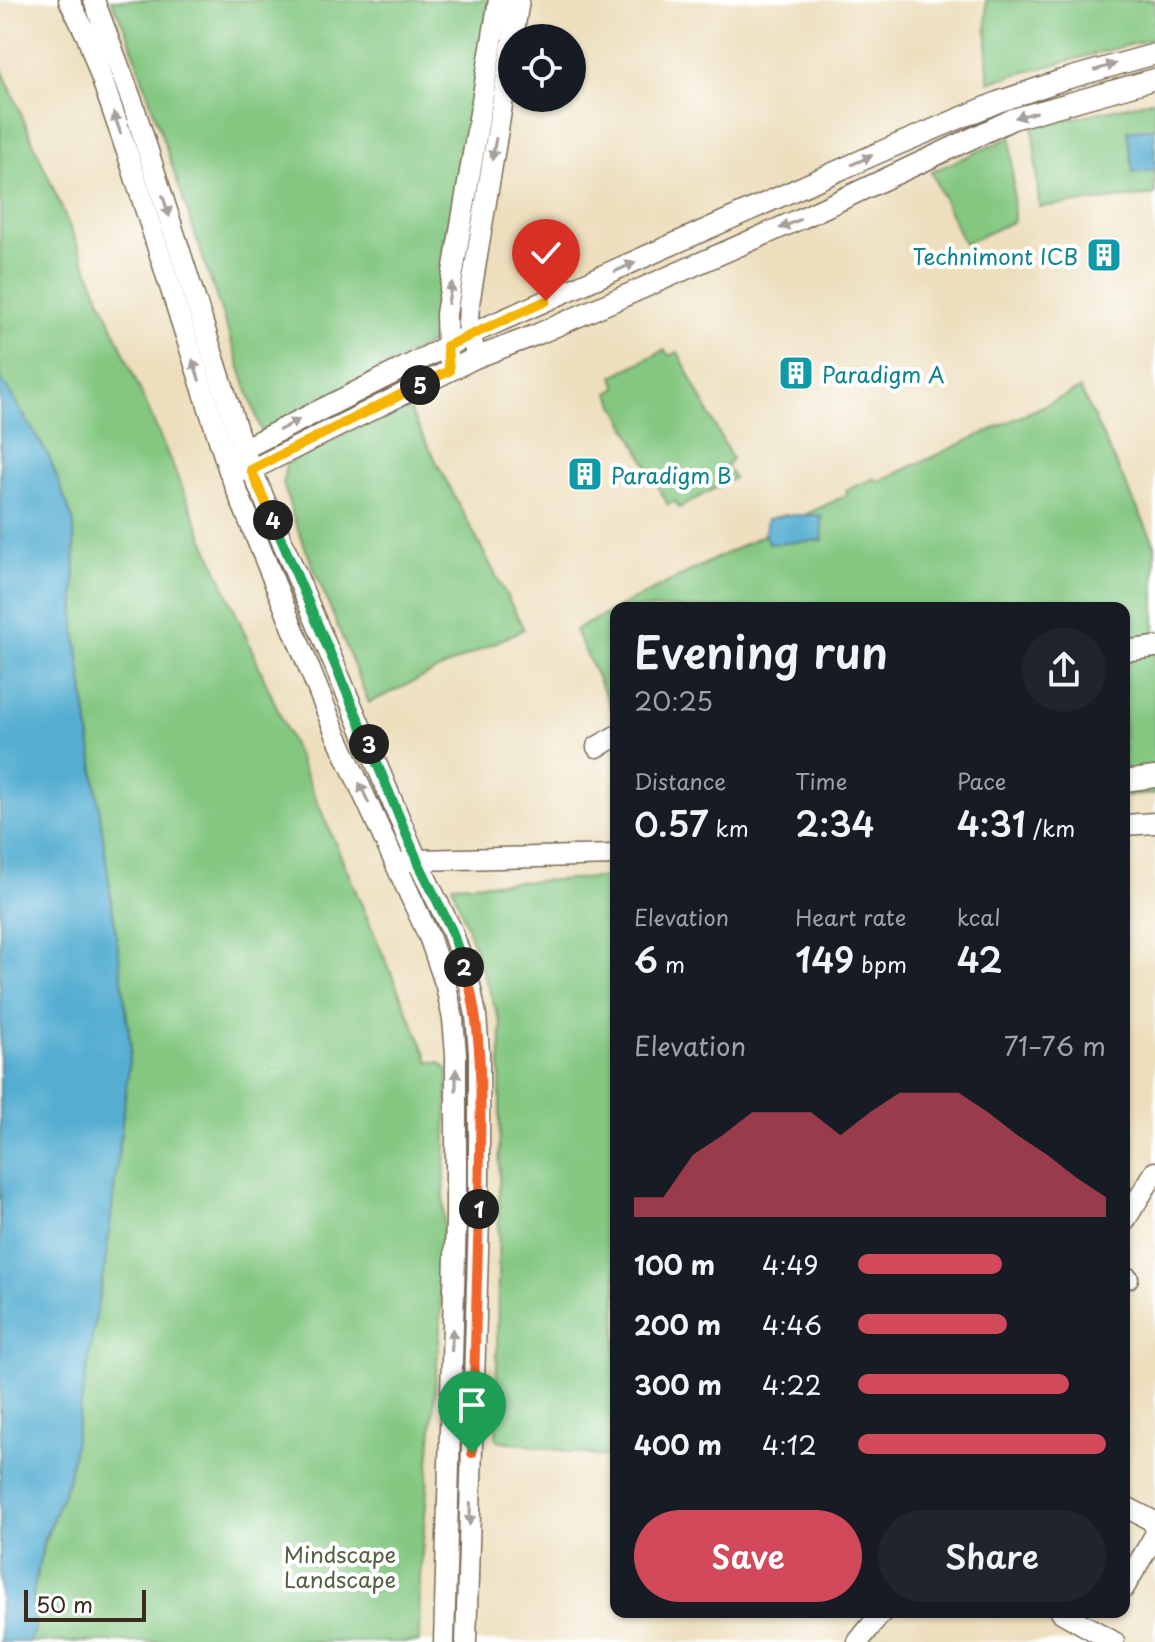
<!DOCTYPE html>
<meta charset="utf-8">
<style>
body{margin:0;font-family:"Playpen Sans",sans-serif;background:#20242c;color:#f1f3f6;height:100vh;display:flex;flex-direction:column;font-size:30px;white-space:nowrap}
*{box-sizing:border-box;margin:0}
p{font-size:26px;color:#9ea1a6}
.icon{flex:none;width:44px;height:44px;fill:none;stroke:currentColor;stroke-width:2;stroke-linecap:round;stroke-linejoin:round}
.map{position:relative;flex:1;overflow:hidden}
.drawer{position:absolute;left:610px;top:602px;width:520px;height:1016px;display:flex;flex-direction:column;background:#171b24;border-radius:16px;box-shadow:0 2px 6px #0004}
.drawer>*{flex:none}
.fabs{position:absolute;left:498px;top:24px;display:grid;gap:16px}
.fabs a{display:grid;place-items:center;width:88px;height:88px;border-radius:50%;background:#171b24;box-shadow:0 2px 6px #0004;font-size:40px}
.scale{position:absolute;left:24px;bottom:20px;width:122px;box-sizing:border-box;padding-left:8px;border:4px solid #3b2a1e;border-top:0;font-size:22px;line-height:28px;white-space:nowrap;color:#3b2a1e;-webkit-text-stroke:6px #fff;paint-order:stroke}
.pin{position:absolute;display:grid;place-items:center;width:68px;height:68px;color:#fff;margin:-82px -34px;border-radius:50% 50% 50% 0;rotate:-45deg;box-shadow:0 0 8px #0007}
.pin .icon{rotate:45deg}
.km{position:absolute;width:40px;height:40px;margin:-20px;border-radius:50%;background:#222;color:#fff;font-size:22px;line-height:40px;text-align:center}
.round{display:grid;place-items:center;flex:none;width:84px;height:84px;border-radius:42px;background:#20242c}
.overview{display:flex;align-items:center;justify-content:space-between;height:136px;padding:0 24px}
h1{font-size:44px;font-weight:600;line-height:60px}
.metrics{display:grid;grid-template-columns:repeat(3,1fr);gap:12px;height:136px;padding:8px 24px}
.metrics div{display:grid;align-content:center}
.metrics b{font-size:34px;font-weight:600}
.metrics small{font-size:22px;font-weight:400}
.metrics p{font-size:22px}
.chart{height:224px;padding:16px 24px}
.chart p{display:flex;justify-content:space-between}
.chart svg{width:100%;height:144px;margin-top:8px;fill:#d1495b;opacity:.7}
.primary-button{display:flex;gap:16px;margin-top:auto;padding:16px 24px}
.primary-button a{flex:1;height:92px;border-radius:48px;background:#d1495b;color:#fff;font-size:32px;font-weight:600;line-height:92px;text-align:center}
.primary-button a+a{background:#20242c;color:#f1f3f6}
ul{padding:0 24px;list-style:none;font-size:26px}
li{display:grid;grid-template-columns:128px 96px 1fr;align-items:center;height:60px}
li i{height:20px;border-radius:10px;background:#d1495b}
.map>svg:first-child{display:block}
.green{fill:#83c781;stroke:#5f7850;stroke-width:2}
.water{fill:#54aed1;stroke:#486c78;stroke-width:2}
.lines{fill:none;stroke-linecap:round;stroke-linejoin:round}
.minor-casing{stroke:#796956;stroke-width:23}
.minor{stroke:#fff;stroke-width:20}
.oneway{fill:#a79f9a}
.split-1-casing{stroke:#fff;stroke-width:16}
.split-2-casing{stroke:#fff;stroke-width:16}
.split-3-casing{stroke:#fff;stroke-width:16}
.split-4-casing{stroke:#fff;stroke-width:16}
.split-5-casing{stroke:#fff;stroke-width:16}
.split-6-casing{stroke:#fff;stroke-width:16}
.split-1{stroke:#f0652b;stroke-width:10}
.split-2{stroke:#f0652b;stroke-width:10}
.split-3{stroke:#22a559;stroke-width:10}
.split-4{stroke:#22a559;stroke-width:10}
.split-5{stroke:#f5b400;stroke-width:10}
.split-6{stroke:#f5b400;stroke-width:10}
.labels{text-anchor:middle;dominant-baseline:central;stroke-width:8;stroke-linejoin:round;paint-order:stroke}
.culture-label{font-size:22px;fill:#0d838f;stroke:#fff;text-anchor:start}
.park-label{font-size:22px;fill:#546141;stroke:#fff}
</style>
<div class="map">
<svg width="1155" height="1642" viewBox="0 0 1155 1642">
<rect width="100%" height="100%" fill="#fff"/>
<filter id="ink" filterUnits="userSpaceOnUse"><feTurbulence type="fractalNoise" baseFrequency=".0125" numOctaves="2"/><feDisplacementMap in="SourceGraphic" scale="16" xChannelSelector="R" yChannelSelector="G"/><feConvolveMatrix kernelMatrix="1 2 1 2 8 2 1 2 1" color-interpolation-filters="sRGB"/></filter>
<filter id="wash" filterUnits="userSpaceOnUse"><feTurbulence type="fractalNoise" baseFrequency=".006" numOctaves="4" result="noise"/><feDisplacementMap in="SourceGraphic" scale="32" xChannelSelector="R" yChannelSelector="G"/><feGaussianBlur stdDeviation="1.8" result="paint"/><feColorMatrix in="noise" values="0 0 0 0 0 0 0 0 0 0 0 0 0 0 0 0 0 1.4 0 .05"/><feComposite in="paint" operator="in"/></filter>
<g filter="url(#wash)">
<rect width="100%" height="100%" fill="#eddfbd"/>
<!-- green -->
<path class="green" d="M111 0H489L432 342 262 433 128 35Z
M986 0H1155V38L988 82Z
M0 65 429 1061 440 1063 448 1070 440 1326 420 1578 419 1642H29C38 1623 30 1607 34 1587 41 1548 53 1517 68 1481L131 1047 75 627 74 523 49 457 0 376Z
M1155 100V195L1039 207 1033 127Z
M1011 137 1014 221 964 244 931 172Z
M664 350 670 356 678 352 732 459 726 466 734 478 679 508 675 501 668 505 609 393 617 388 613 376Z
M1080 389 1155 545V794L1124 797V608H617L777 528 847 495 846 490 875 478 878 482Z
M405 402 524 629 369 703 294 520 283 483 286 464Z
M616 609V718L575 630Z
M616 877V1427L610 1458 496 1440 501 1024 452 885Z"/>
<!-- water -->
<path class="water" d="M1155 128V170L1133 173 1128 131Z
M0 376 49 457 74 523 75 627 131 1047 107 1251 68 1481 44 1540 33 1593 35 1629 29 1642H0Z
M785 515H821L823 540 770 544 764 535 767 519Z"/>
</g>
<g filter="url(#ink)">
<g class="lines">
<defs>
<path id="minor" d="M69 0 87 36 128 155 229 471 336 734 430 939 446 986 453 1019 456 1054V1219L444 1642
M94 0 133 104 243 449 417 860 452 931 469 980 476 1015 479 1053V1219L466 1642
M513 38 519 0
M473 345 468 323 469 304 512 45
M447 355 446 314 499 0
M237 458 243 449 471 334 887 149 998 102 1062 80 1155 54
M241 471 251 470 475 358 538 334 800 219 1013 119 1155 79
M1124 651 1155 647
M597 747 616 736
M1124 781 1155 777
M1124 825 1155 823
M405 862 417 860 616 855
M1124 1222 1155 1172
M1124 1278H1128
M1124 1506 1151 1520 1155 1527
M1124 1588 1155 1535
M1061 1612 1114 1642
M858 1642 882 1612"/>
</defs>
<!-- minor casing -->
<use href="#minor" class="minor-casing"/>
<!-- minor -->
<use href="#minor" class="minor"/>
</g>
<!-- one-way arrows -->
<defs><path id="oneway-solid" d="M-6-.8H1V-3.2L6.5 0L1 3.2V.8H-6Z" transform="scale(2)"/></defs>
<g class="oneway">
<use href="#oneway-solid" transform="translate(1105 67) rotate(-17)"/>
<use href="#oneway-solid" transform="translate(1026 115) rotate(165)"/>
<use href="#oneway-solid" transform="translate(117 123) rotate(-109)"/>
<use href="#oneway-solid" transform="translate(494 149) rotate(100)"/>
<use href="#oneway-solid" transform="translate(862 160) rotate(-24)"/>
<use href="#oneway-solid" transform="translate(166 206) rotate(72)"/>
<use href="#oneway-solid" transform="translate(790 224) rotate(157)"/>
<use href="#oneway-solid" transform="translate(625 267) rotate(-24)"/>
<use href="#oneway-solid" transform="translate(450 293) rotate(-79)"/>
<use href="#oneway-solid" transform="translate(196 370) rotate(-108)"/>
<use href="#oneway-solid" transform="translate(289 425) rotate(-28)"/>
<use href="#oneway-solid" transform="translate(364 793) rotate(-115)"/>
<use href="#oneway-solid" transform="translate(456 1080) rotate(-90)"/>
<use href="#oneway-solid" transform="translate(452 1340) rotate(-88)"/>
<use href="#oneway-solid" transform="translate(470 1514) rotate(92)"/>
</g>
</g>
<g class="lines" filter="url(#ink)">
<defs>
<path id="split-1" d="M472 1453 479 1209"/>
<path id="split-2" d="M464 967C488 1036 479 1136 479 1209"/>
<path id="split-3" d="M369 744 417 860 452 931 464 967"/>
<path id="split-4" d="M273 520 369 744"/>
<path id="split-5" d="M273 520 251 470 420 385"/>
<path id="split-6" d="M420 385 449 371 447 346 546 301"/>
</defs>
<!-- split-1 casing -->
<use href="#split-1" class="split-1-casing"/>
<!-- split-2 casing -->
<use href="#split-2" class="split-2-casing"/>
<!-- split-3 casing -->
<use href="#split-3" class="split-3-casing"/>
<!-- split-4 casing -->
<use href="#split-4" class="split-4-casing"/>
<!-- split-5 casing -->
<use href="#split-5" class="split-5-casing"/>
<!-- split-6 casing -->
<use href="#split-6" class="split-6-casing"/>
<!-- split-1 -->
<use href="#split-1" class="split-1"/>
<!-- split-2 -->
<use href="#split-2" class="split-2"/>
<!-- split-3 -->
<use href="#split-3" class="split-3"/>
<!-- split-4 -->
<use href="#split-4" class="split-4"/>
<!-- split-5 -->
<use href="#split-5" class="split-5"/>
<!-- split-6 -->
<use href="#split-6" class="split-6"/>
</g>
<!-- icons -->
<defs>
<symbol id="building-square" viewBox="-11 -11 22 22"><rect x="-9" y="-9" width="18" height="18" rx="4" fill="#0f9aa8" stroke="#fff"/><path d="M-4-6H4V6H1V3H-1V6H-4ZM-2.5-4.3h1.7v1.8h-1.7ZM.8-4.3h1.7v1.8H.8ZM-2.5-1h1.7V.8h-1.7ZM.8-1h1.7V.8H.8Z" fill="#fff"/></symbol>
</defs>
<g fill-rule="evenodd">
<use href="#building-square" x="1084" y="235" width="40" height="40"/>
<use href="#building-square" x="776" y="353" width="40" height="40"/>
<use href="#building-square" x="565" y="454" width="40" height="40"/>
</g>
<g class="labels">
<!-- culture labels -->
<g class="culture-label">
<text x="1078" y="255" text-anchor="end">Technimont ICB</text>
<text x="822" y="373">Paradigm A</text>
<text x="611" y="474">Paradigm B</text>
</g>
<!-- park labels -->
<g class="park-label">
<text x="340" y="1553">Mindscape<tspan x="340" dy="25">Landscape</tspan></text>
</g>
</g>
</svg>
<div class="fabs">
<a><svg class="icon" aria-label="locate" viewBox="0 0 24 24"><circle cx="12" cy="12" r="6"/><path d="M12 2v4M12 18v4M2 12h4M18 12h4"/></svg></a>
</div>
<div class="scale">50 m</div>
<div class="pin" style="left:472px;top:1453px;background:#1e9e55"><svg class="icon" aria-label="arrive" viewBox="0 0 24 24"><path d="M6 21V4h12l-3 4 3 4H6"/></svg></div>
<div class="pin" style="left:546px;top:301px;background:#d93025"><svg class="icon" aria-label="check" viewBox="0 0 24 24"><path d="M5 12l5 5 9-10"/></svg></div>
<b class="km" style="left:479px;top:1209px">1</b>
<b class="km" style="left:464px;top:967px">2</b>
<b class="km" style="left:369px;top:744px">3</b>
<b class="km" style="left:273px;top:520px">4</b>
<b class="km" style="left:420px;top:385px">5</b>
<section class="drawer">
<div class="overview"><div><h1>Evening run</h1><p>20:25</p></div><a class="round"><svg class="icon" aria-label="share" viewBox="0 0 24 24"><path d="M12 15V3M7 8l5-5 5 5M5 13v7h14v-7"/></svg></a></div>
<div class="metrics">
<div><p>Distance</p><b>0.57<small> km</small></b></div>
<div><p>Time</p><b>2:34</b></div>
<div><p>Pace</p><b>4:31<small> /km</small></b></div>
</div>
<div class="metrics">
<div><p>Elevation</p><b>6<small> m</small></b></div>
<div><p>Heart rate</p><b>149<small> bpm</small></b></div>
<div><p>kcal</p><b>42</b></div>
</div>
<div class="chart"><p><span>Elevation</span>71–76 m</p>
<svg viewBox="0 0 160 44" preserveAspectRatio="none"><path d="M0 44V38L10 38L20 25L30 19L40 12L50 12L60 12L70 19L80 12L90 6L100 6L110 6L120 12L130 19L140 25L150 32L160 38V44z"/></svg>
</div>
<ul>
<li><b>100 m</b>4:49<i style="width:58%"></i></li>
<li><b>200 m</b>4:46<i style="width:60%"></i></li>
<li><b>300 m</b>4:22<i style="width:85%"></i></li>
<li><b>400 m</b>4:12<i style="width:100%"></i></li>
</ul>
<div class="primary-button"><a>Save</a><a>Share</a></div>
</section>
</div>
